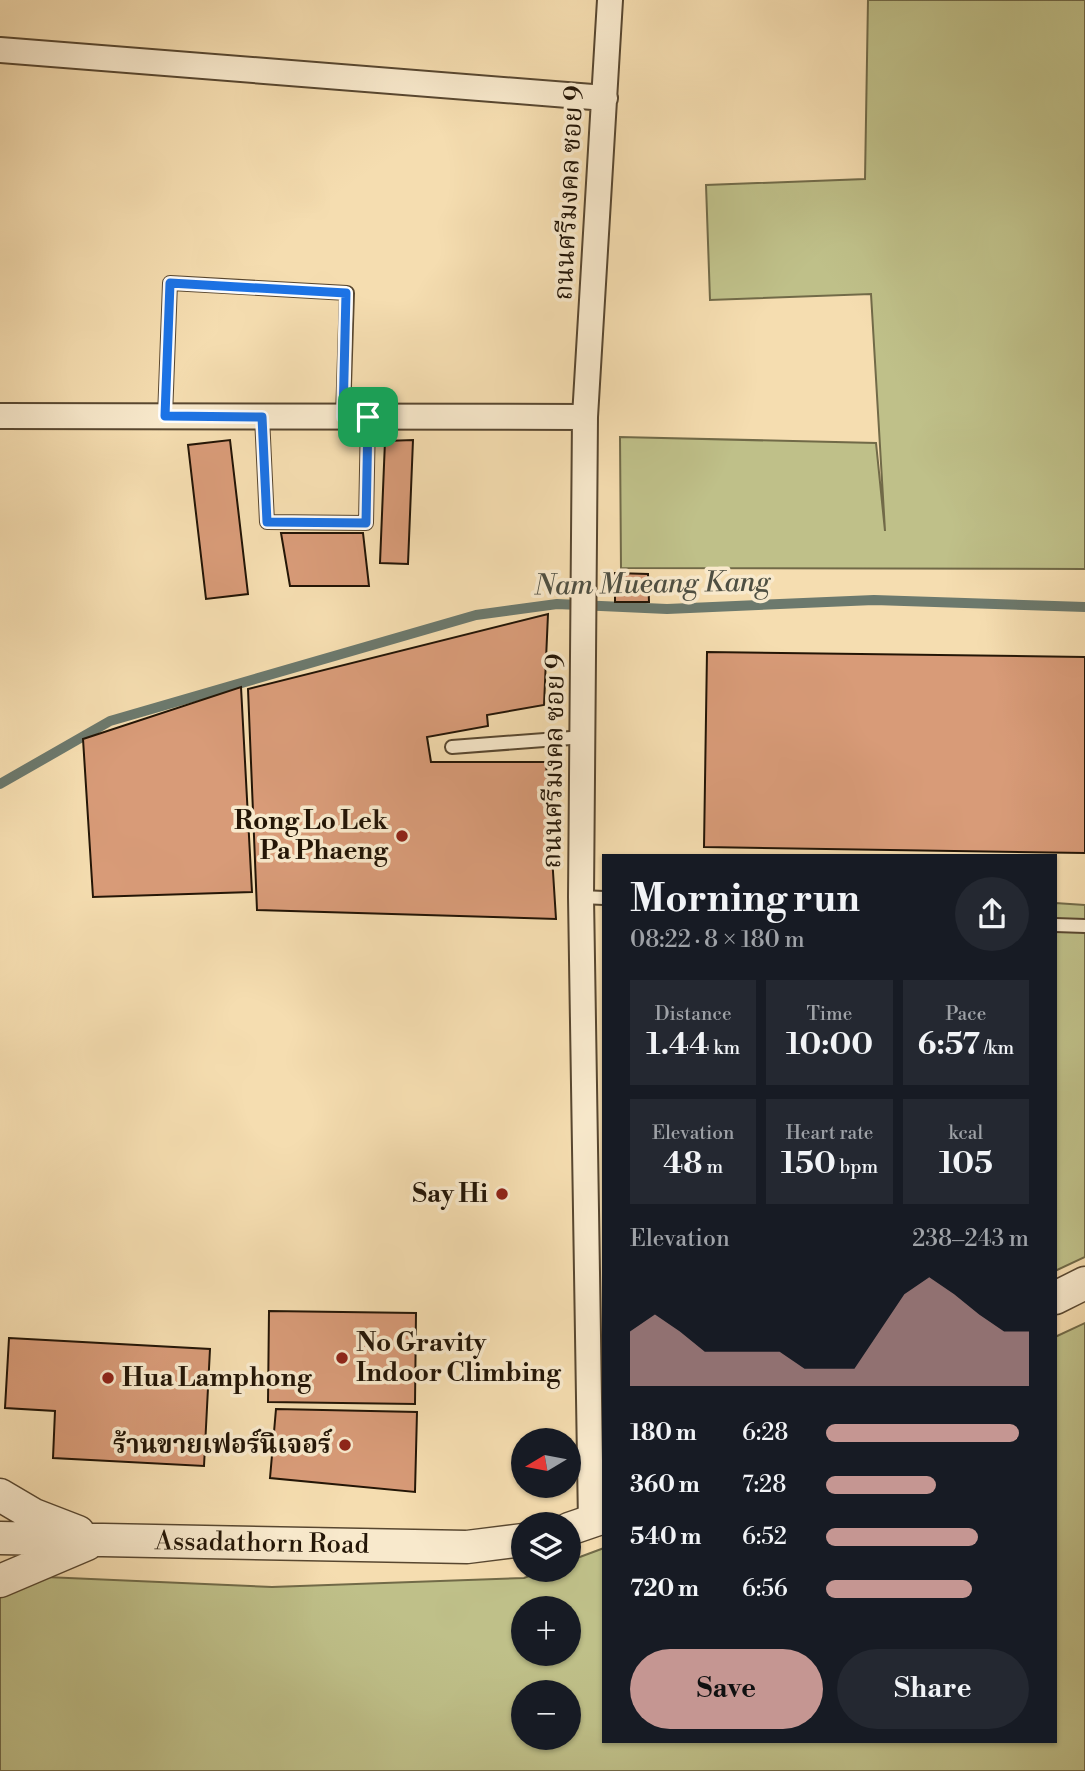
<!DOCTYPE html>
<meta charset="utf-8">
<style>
body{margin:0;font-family:"Libre Bodoni","Noto Serif Thai",serif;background:#242831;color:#f1f3f6;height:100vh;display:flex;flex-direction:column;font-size:26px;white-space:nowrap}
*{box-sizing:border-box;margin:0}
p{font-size:23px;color:#9ea1a6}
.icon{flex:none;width:38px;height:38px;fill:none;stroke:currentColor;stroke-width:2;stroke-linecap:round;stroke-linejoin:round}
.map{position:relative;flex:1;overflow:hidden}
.sheet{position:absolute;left:602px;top:854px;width:455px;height:889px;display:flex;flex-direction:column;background:#171b24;border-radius:0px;box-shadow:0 2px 5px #0004}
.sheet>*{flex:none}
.needle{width:46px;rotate:260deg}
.fabs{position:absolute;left:511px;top:1428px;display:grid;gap:14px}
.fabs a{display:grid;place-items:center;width:70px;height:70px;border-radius:50%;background:#171b24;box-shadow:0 2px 5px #0004;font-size:35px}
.pin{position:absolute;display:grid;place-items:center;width:60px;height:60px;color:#fff;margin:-30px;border-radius:14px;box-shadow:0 4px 10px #0006}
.round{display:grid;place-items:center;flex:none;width:74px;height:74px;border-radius:37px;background:#242831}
.summary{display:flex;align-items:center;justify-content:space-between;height:119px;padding:0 28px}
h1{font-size:38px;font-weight:700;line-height:52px}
.figures{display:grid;grid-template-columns:repeat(3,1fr);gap:10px;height:119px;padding:7px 28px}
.figures div{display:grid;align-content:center;border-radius:0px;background:#242831;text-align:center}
.figures b{font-size:30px;font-weight:700}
.figures small{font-size:19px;font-weight:400}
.figures p{font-size:19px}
.chart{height:196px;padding:14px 28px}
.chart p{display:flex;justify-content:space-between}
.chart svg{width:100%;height:126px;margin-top:7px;fill:#c59692;opacity:.7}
.button{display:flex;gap:14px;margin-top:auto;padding:14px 28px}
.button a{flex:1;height:80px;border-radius:42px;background:#c59692;color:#111;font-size:28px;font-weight:700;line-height:80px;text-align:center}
.button a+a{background:#242831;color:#f1f3f6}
ul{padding:0 28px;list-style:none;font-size:23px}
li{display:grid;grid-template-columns:112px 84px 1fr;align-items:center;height:52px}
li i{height:18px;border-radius:9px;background:#c59692}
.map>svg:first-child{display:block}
.green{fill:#bfc089;stroke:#716a48;stroke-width:2;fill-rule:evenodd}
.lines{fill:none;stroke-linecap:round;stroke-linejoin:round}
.stream{stroke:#6c796d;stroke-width:10}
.building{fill:#d89b78;stroke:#231506;stroke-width:2}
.service-casing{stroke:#584730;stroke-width:16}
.minor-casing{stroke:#584730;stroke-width:28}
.tertiary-casing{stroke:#584730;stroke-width:35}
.service{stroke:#f8e9cc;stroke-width:12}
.minor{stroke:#f8e9cc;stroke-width:24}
.tertiary{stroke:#f8e9cc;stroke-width:32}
.route-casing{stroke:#fff;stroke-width:14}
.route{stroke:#1a73e8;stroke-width:9}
.poi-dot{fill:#8f2418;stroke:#f8e9cc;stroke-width:2.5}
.labels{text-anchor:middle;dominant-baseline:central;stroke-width:7;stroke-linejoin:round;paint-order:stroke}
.street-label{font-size:26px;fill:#231506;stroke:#f8e9cc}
.poi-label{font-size:26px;font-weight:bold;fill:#231506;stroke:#f8e9cc;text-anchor:end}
.water-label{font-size:28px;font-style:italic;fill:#4e4f42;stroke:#f8e9cc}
</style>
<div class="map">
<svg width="1085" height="1771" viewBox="0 0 1085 1771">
<rect width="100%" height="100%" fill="#f5ddb0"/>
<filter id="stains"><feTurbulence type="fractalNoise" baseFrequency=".00286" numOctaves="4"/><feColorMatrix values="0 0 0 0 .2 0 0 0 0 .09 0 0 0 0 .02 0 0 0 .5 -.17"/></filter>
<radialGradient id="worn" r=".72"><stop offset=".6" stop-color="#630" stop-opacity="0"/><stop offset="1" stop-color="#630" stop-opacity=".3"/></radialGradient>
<!-- green -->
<path class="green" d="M868 0H1085V569L621 568 620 437 876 443 885 531 871 294 710 300 706 185 865 179Z
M1055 903 1085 905V1257L1055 1271Z
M1085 1323V1771H0V1597L23 1576 272 1587 524 1578 546 1570H569V1561L604 1548V1741H1055V1337ZM523 1608H569V1654H523ZM523 1692H569V1738H523Z"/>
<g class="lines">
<!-- stream -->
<path class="stream" d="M0 784 110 721 476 615 557 604 667 609 874 600 1085 607"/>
</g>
<!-- building -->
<path class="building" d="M230 440 248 594 206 599 188 445Z
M413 440 408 564 380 563 385 441Z
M281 533H363L369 586H290Z
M615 573 648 574 649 602H615Z
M548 614 544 705 487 715 488 726 427 737 431 762H546L556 919 257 910 248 689Z
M707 652 1085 657V853L704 847Z
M241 687 252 892 93 897 83 739Z
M269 1311 416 1313 415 1404 268 1402Z
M9 1338 210 1349 204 1466 53 1458 55 1411 5 1408Z
M276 1409 417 1412 415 1492 270 1478Z"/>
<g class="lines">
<defs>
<path id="service" d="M165 417 170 283 347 293 343 417
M262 417 267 522 366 523 368 417
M452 747 584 737
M581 897 604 898
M1055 925 1085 926"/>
<path id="minor" d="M0 50 605 98
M0 416 585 417
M591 1523 581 897 585 417 610 0"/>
<path id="tertiary" d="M1055 1298 1085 1283
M0 1495 34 1515 78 1532
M569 1529 604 1517
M0 1538 467 1547 523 1540
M0 1581 87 1544"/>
</defs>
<!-- service casing -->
<use href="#service" class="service-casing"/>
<!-- minor casing -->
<use href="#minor" class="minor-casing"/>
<!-- tertiary casing -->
<use href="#tertiary" class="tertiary-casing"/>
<!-- service -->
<use href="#service" class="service"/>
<!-- minor -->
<use href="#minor" class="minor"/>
<!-- tertiary -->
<use href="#tertiary" class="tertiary"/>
</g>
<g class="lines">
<defs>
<path id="route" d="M170 283 346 293 343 417H368L366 523 267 522 262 417 165 416Z"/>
</defs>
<!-- route casing -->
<use href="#route" class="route-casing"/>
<!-- route -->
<use href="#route" class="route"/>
</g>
<!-- markers -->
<g class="poi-dot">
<circle cx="402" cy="836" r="7"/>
<circle cx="502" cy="1194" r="7"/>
<circle cx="342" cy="1358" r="7"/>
<circle cx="108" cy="1378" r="7"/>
<circle cx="345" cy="1445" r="7"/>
</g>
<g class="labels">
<!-- street labels -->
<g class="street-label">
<text transform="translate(569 193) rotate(-87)">ถนนศรีมงคล ซอย 9</text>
<text transform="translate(554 761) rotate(-89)">ถนนศรีมงคล ซอย 9</text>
<text transform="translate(262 1543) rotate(1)">Assadathorn Road</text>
</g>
<!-- poi labels -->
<g class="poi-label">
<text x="388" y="821">Rong Lo Lek<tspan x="388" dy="30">Pa Phaeng</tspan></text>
<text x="488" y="1194">Say Hi</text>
<text x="356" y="1343" text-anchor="start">No Gravity<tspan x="356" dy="30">Indoor Climbing</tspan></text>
<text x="122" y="1378" text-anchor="start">Hua Lamphong</text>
<text x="331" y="1445">ร้านขายเฟอร์นิเจอร์</text>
</g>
<!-- water labels -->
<g class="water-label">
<text transform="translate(652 584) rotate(-1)">Nam Mueang Kang</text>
</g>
</g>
<rect width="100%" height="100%" filter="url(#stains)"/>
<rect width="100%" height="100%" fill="url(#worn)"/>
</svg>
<div class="fabs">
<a><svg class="needle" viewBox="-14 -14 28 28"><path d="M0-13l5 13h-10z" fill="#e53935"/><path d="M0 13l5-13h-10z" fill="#9ea1a6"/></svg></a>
<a><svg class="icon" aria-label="layers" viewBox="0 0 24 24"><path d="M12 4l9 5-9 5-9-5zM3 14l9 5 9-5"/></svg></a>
<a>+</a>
<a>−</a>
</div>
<div class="pin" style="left:368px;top:417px;background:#1e9e55"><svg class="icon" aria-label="arrive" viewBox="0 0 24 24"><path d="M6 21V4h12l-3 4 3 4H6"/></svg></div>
<section class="sheet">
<div class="summary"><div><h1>Morning run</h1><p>08:22 · 8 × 180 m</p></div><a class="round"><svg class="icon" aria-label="share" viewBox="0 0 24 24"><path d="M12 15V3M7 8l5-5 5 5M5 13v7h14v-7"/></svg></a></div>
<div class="figures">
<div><p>Distance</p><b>1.44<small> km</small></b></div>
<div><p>Time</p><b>10:00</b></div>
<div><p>Pace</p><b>6:57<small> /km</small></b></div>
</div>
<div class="figures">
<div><p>Elevation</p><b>48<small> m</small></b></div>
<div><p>Heart rate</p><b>150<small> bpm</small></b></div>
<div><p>kcal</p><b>105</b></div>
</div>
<div class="chart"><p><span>Elevation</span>238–243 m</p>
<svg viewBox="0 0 160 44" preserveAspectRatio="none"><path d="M0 44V25L10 19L20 25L30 32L40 32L50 32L60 32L70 38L80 38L90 38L100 25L110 12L120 6L130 12L140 19L150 25L160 25V44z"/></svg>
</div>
<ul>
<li><b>180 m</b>6:28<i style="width:95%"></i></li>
<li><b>360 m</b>7:28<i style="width:54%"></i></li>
<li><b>540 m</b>6:52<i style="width:75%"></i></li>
<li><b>720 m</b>6:56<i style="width:72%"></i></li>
</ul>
<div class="button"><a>Save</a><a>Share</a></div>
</section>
</div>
